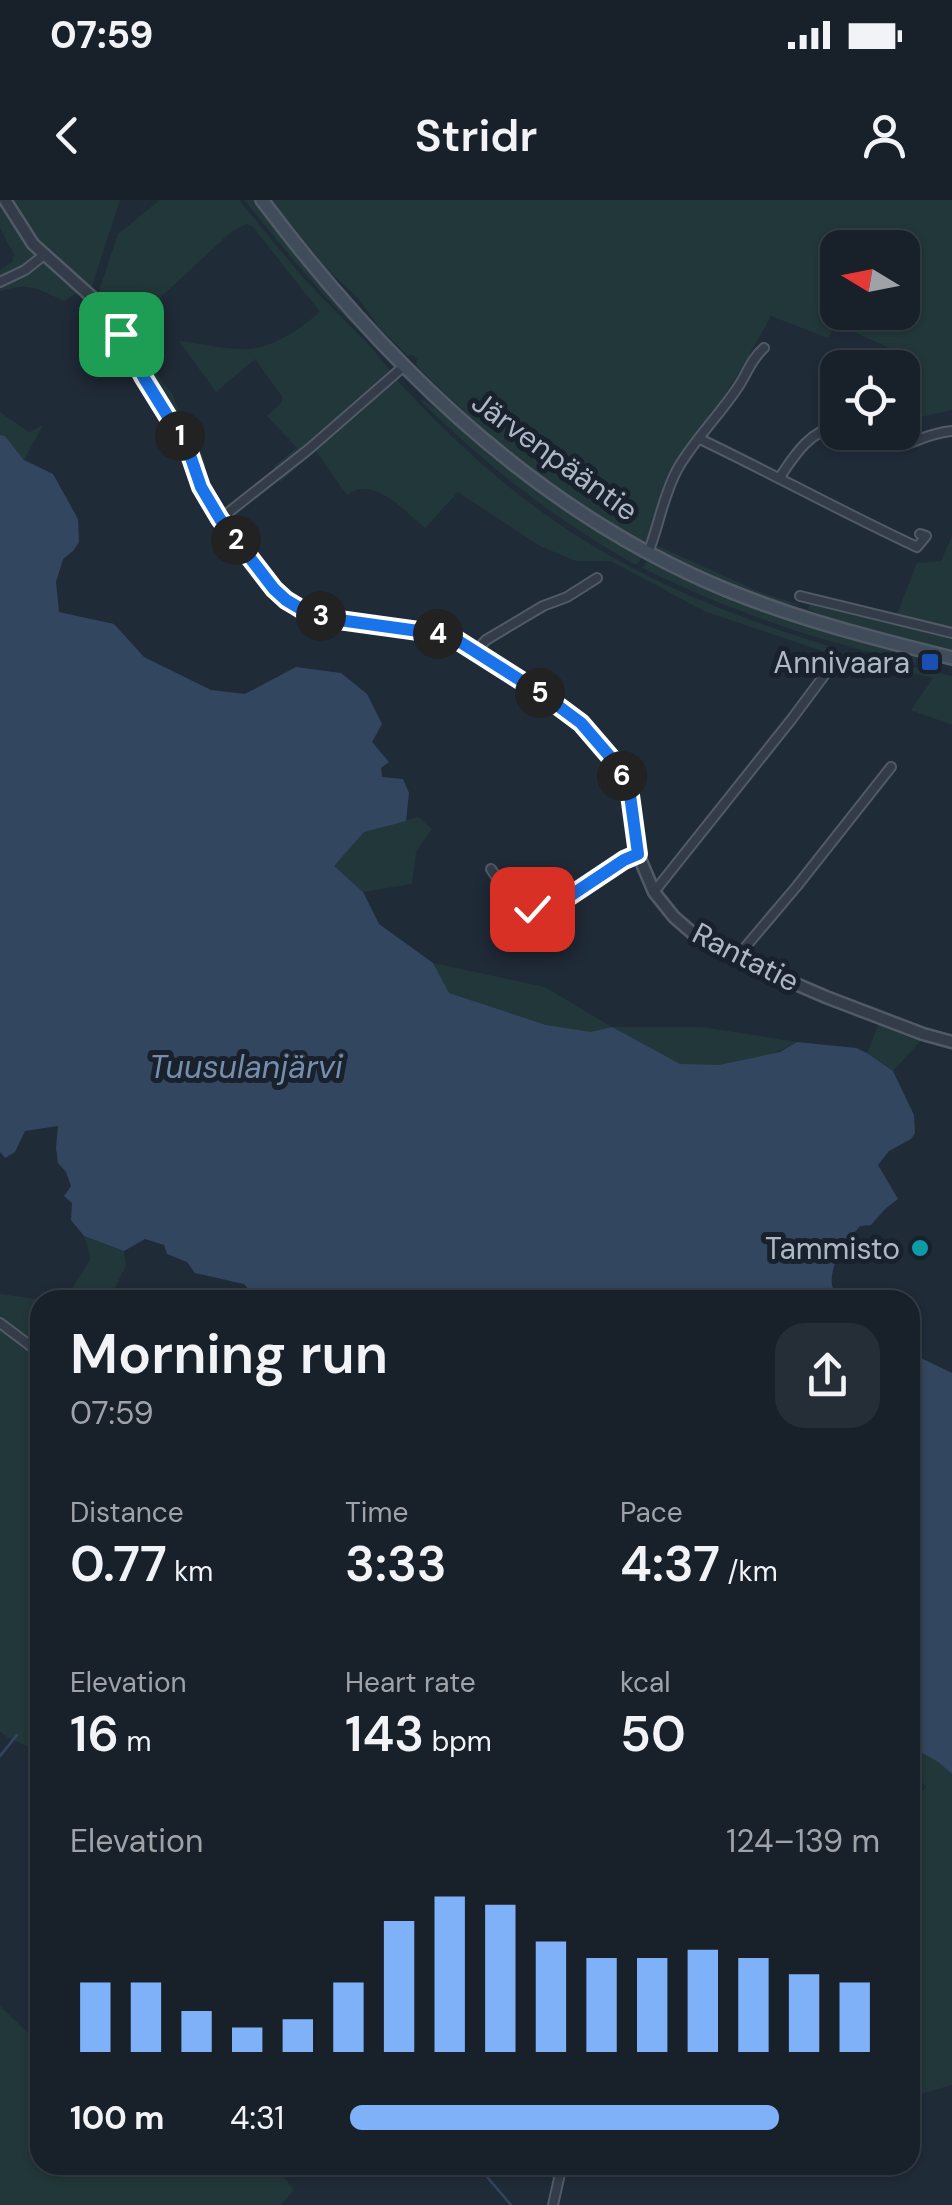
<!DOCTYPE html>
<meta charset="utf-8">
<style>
body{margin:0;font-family:"DM Sans",sans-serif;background:#252d36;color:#f1f3f6;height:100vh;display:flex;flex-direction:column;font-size:38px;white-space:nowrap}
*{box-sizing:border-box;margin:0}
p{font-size:32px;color:#9fa3a8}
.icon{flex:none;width:55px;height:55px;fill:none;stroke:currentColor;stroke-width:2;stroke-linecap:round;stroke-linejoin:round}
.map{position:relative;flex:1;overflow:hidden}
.details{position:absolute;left:30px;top:1090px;width:890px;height:885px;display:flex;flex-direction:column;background:#18202a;border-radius:30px;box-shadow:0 2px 8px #0004,0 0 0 2px #363e47}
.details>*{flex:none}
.needle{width:65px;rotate:280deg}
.controls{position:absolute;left:820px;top:30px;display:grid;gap:20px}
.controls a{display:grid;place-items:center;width:100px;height:100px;border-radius:20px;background:#18202a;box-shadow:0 2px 8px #0004,0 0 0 2px #363e47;font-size:50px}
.pin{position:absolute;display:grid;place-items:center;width:85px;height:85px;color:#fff;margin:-42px;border-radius:20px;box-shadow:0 5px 15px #0006}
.km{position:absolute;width:50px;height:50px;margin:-25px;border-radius:50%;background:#222;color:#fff;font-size:28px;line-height:50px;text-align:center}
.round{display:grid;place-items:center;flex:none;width:105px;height:105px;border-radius:30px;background:#252d36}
.overview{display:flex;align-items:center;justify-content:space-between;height:170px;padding:0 40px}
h1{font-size:55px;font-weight:600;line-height:75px}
.metrics{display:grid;grid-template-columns:repeat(3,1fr);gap:15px;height:170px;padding:10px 40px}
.metrics div{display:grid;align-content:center}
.metrics b{font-size:50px;font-weight:600}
.metrics small{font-size:28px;font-weight:400}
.metrics p{font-size:28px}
.chart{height:280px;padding:20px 40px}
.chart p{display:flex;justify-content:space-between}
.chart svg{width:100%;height:180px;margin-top:10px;stroke:#7fb1f9;stroke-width:6}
ul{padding:0 40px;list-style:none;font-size:32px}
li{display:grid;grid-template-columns:160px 120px 1fr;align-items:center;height:75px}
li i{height:25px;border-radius:12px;background:#7fb1f9}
.status{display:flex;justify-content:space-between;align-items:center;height:70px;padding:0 50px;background:#18202a;direction:ltr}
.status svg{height:28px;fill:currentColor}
header{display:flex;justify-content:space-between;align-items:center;height:130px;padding:0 40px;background:#18202a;font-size:45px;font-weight:600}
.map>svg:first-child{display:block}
.green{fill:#223739;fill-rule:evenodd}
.water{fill:#334660}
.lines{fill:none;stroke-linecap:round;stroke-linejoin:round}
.stream{stroke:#334660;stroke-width:2.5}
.minor-casing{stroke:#515a66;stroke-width:12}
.tertiary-casing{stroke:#515a66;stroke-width:15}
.secondary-casing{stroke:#515a66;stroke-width:16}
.minor{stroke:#333c48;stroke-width:8}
.tertiary{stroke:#333c48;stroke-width:10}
.secondary{stroke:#414c5b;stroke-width:11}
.route-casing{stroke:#fff;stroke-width:20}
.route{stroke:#1a73e8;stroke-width:12}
.transit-dot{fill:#1a4fb4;stroke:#19212c;stroke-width:4}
.culture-dot{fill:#0f9aa8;stroke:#19212c;stroke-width:4}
.labels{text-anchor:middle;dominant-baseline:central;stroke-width:10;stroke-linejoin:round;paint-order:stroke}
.street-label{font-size:30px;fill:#aeb7c5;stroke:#19212c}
.poi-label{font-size:30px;fill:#aeb7c5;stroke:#19212c;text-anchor:end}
.water-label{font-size:32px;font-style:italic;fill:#758eae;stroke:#19212c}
</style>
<div class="status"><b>07:59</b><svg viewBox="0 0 49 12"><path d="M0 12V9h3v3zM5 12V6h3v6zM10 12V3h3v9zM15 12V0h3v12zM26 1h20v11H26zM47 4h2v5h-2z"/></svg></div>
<header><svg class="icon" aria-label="back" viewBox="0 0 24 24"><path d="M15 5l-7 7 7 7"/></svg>Stridr<svg class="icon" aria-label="person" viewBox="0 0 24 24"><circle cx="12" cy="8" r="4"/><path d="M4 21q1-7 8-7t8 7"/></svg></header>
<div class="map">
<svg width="952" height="2005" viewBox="0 0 952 2005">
<rect width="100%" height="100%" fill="#202b38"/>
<!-- green -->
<path class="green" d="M10 0H120L91 89 51 56 30 35Z
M160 0H239L305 80 372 148 390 171 371 190 396 179C440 227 489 274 542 312 631 377 735 418 839 449L837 456 704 411 611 361H576L540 346 458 292 425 328C404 311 374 275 347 295L316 251 280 282 274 266 297 248 267 216 281 203 283 198 255 159 216 192 179 141C199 143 232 151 251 149 276 146 301 128 320 112L253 27 247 24 232 31 162 96 141 125 148 155 162 182 172 193 178 209 199 245 206 266 191 276 179 245 121 146 129 138 100 100 98 94 118 34Z
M244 0H257L369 139C322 99 284 48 244 0Z
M271 0H952V210L903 221 902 168 898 167 903 154 836 124 828 138 771 116C751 153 730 189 706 223 696 238 682 251 673 267 659 290 657 316 648 341L643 343C555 296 486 235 416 165L417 159 413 155 408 156 379 127 357 97 329 71ZM838 48H902V112H838Z
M0 4 32 51 78 92 64 101C36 88 31 82 0 91V70L12 62 14 55 0 28Z
M422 199 436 208C501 264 567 317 643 356L638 364H634C553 318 488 267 422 202Z
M0 212 29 232 43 225 24 260 5 236 0 235Z
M952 336V428L897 414 917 363 941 361Z
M656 345 762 393 801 405C760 405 698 370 660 352Z
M647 359C696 382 745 406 797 422 836 435 878 442 916 458V461L914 463C818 441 731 412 643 368Z
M810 402 952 436V451L835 421 808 409Z
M845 451 952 476V525L911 510 933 478 841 456Z
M418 617 432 629 416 652 412 684 363 692 333 666 364 631Z
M433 763 545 787 612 827H701L797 842C769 859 714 871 682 864 667 861 628 836 612 827L591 833 546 825 449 793Z
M881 818 925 836 893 871 867 853Z
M84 1036 124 1051 126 1065 109 1100H65L91 1058Z
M0 1094 44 1100H40V1552L7 1537 0 1531Z
M910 1546 938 1562 952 1574V1885L910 1897V1576L917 1590 921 1592 926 1587 910 1570Z
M0 1806 34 1839 40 1829V1965H274L294 1990 281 2005H0Z"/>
<!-- water -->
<path class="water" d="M0 235 5 236 24 260 53 274 78 319 79 342 73 351 63 359 56 382 59 412 114 424 144 457 211 490 245 494 296 467 341 473 367 494 382 524 372 542 389 562 381 568 382 577 403 579 409 593 406 621 364 632 334 666 363 692 379 724 433 763 449 793 546 825 591 832 612 827 680 864 719 865 780 852 797 842 856 848 867 853 893 871 914 915 915 933 911 939 889 951 878 965 898 999 886 1008 871 1025 860 1026C847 1041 829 1064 832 1085 832 1087 838 1098 839 1100H421L359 1092 342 1100H251V1092L244 1084 195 1073 187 1062 167 1054 164 1045 145 1039 124 1051 84 1036 71 1020 72 1003 64 996 71 986 66 972 58 963 56 948 58 926 25 931 15 952 5 958 0 952Z
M910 1151 923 1159 952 1173V1574L938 1562 910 1546Z"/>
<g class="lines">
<!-- stream -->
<path class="stream" d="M0 1556 17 1535
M477 1965 511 2005"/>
<defs>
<path id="minor" d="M0 82 25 70 44 55
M864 232C910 259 909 235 952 231
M700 239C773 274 844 313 917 347L926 336 920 334
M780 277C794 256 810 230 838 226
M220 319 309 249 403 167
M648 353C659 325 663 296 677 270 693 241 719 216 738 187 747 174 751 159 764 148
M800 396 952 433
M476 451 486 440 543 406 567 397 597 378
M491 669C500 683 515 703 531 708 553 715 614 664 638 654
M654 692 791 520 835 461
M737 757 797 686 891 567
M0 1123 40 1153
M553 2005 562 1965"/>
<path id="tertiary" d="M5 0 33 44 93 98 121 134 143 178 188 249 201 287 220 319 274 389 286 400 306 412 326 417 433 433 457 440 476 451 581 523 618 566 631 595 638 654 654 692 674 717 697 737 752 765 826 797 923 834 952 842"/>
<path id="secondary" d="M262 0C384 163 536 312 727 390 800 420 876 439 952 458"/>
</defs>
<!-- minor casing -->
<use href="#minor" class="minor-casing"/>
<!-- tertiary casing -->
<use href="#tertiary" class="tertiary-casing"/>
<!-- secondary casing -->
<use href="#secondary" class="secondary-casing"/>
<!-- minor -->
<use href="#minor" class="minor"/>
<!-- tertiary -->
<use href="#tertiary" class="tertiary"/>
<!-- secondary -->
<use href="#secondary" class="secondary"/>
</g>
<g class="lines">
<defs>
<path id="route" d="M121 134 144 178 188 249 201 287 220 319 274 389 286 400 306 412 339 420 433 433 457 440 542 494 581 523 618 566 630 595 638 654 624 660 558 704 548 708 532 709"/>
</defs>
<!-- route casing -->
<use href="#route" class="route-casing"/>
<!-- route -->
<use href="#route" class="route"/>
</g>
<!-- markers -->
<rect class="transit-dot" x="920" y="452" width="20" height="20" rx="5"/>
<circle class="culture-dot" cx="920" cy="1048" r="10"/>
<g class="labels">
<!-- street labels -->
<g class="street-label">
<text transform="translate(555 256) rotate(36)">Järvenpääntie</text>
<text transform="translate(746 757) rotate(27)">Rantatie</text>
</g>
<!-- poi labels -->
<g class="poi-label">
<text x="910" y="462">Annivaara</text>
<text x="900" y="1048">Tammisto</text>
</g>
<!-- water labels -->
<g class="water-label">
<text x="246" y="867">Tuusulanjärvi</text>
</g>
</g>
</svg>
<div class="controls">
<a><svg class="needle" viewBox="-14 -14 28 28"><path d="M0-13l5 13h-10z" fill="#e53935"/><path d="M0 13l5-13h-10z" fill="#9fa3a8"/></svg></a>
<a><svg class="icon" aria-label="locate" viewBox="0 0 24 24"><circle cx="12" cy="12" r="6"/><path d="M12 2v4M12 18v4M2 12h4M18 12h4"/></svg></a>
</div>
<div class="pin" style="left:121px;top:134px;background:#1e9e55"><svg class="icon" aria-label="arrive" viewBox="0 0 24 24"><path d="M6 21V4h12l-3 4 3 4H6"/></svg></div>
<div class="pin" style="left:532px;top:709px;background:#d93025"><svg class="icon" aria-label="check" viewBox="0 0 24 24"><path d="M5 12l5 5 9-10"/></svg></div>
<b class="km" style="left:180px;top:236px">1</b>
<b class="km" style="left:236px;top:340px">2</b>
<b class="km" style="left:321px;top:416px">3</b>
<b class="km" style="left:438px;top:434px">4</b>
<b class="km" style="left:540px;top:493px">5</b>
<b class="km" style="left:622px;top:576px">6</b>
<section class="details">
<div class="overview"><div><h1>Morning run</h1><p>07:59</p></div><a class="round"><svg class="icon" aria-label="share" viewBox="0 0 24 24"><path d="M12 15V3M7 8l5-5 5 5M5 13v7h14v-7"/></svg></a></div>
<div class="metrics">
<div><p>Distance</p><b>0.77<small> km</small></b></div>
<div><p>Time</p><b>3:33</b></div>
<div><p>Pace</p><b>4:37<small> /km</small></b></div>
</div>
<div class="metrics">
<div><p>Elevation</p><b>16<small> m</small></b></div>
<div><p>Heart rate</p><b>143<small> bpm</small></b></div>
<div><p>kcal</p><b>50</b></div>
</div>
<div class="chart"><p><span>Elevation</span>124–139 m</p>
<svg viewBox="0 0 160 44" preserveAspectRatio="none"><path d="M5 44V27M15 44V27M25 44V34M35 44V38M45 44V36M55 44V27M65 44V12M75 44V6M85 44V8M95 44V17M105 44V21M115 44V21M125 44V19M135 44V21M145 44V25M155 44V27"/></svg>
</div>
<ul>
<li><b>100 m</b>4:31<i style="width:81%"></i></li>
</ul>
</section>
</div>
